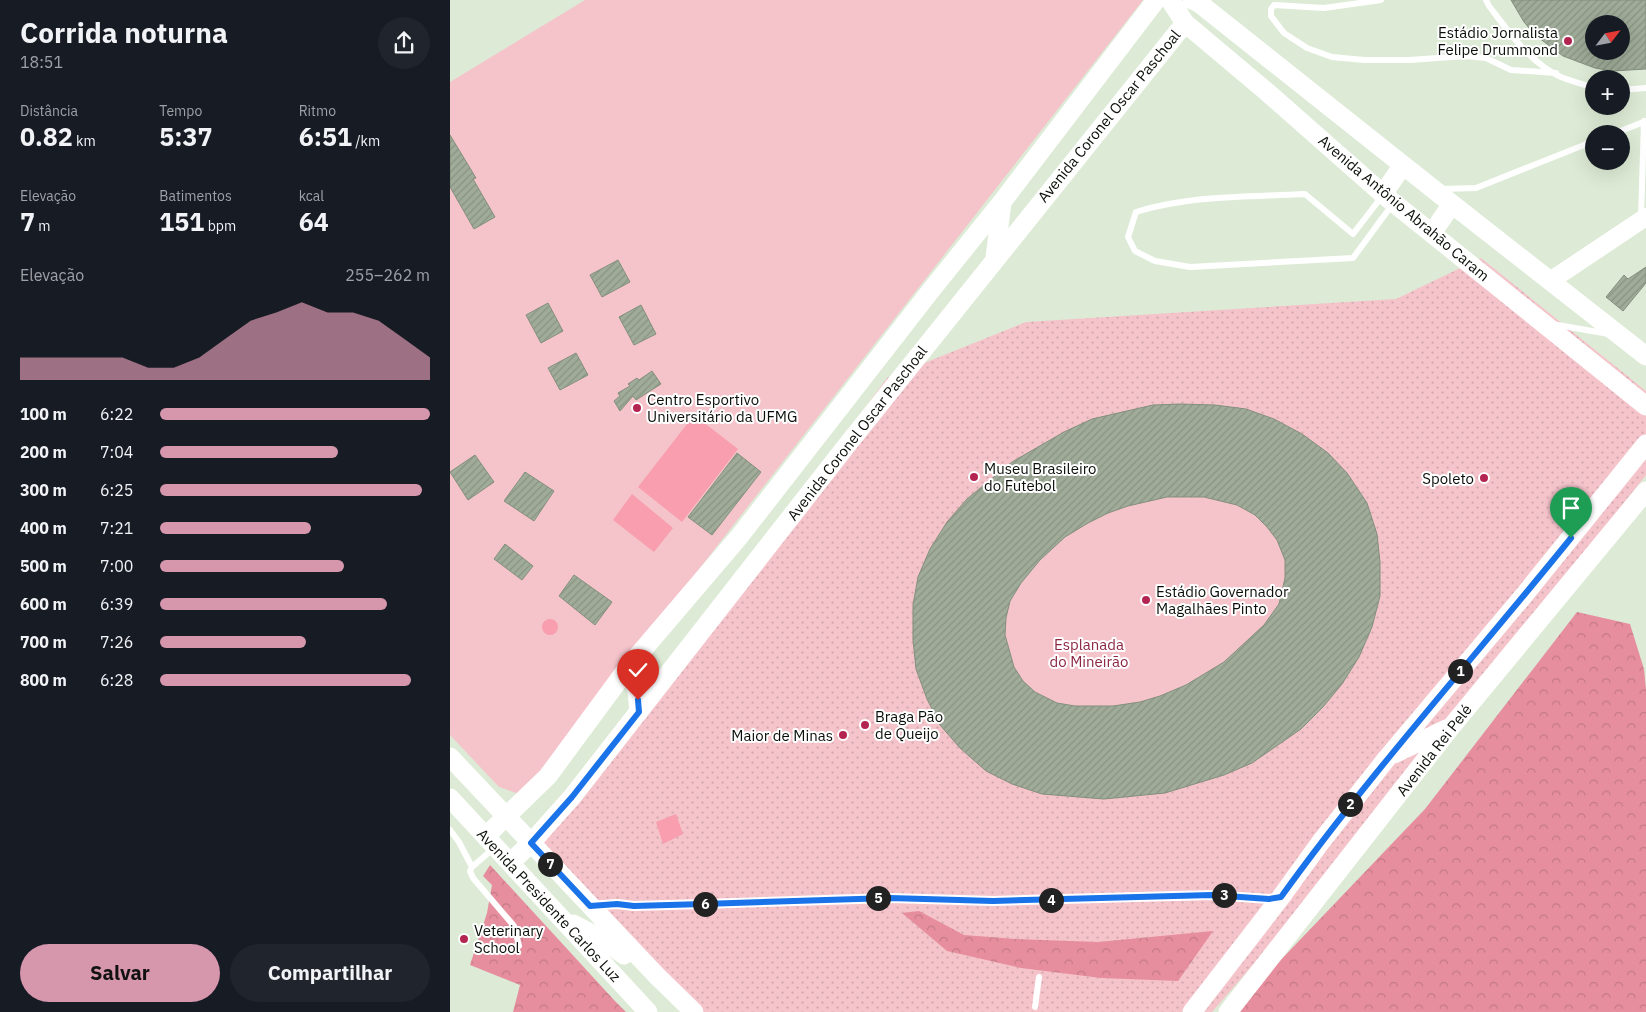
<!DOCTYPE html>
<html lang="pt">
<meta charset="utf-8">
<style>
body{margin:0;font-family:"IBM Plex Sans",sans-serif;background:#20242c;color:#f1f3f6;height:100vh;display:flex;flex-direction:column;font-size:19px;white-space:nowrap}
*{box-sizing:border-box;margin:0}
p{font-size:16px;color:#9ea1a6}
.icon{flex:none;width:28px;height:28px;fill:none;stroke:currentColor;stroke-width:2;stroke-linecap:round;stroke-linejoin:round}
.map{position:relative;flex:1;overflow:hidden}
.side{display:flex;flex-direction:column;background:#171b24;width:450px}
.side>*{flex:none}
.needle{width:32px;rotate:58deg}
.fabs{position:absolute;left:1135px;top:15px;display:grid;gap:10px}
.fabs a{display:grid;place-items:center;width:45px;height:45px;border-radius:50%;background:#171b24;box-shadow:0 5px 20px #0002;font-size:25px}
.pin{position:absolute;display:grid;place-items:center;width:42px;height:42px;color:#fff;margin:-51px -21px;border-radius:50% 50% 50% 0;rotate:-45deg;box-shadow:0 0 5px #0007}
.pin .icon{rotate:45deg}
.km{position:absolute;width:25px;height:25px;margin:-12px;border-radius:50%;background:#222;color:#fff;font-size:14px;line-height:25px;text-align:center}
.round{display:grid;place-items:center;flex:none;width:52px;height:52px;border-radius:26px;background:#20242c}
.overview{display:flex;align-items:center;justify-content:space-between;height:85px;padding:0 20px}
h1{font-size:28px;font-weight:700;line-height:38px}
.figures{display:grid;grid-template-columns:repeat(3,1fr);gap:8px;height:85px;padding:5px 20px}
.figures div{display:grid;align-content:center}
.figures b{font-size:25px;font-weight:700}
.figures small{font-size:14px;font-weight:400}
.figures p{font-size:14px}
.chart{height:140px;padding:10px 20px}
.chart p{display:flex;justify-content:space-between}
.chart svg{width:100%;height:90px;margin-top:5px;fill:#d696ac;opacity:.7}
.primary-button{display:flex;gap:10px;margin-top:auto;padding:10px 20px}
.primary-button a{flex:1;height:58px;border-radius:30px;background:#d696ac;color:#111;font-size:20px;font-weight:700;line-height:58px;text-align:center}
.primary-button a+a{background:#20242c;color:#f1f3f6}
ul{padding:0 20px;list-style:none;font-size:16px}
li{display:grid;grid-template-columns:80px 60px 1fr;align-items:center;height:38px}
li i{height:12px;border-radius:6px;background:#d696ac}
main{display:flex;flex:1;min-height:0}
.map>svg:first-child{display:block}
.grass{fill:url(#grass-dots)}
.forest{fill:url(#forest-crowns)}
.garden{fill:#f5c4cb}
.water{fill:#f89eae}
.building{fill:url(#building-hatch);stroke:#838f7d;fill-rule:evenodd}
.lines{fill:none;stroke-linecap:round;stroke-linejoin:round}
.lane{stroke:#fff;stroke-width:6}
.secondary{stroke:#fff;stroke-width:18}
.primary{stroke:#fff;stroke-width:19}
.route-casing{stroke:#fff;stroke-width:10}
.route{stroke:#1a73e8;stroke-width:6}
.poi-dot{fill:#b42451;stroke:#fff;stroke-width:2}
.labels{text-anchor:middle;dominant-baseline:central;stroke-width:4;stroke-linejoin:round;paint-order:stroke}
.poi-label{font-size:15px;fill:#0a0e08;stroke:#fff;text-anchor:start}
.street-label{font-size:15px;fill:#0a0e08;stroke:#fff}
.park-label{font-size:15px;fill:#8c2642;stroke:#fff}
</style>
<main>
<section class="side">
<div class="overview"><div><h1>Corrida noturna</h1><p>18:51</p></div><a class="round"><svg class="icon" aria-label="share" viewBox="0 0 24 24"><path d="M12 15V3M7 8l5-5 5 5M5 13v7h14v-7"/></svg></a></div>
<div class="figures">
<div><p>Distância</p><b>0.82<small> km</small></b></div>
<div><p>Tempo</p><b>5:37</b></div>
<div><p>Ritmo</p><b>6:51<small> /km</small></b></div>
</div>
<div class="figures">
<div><p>Elevação</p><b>7<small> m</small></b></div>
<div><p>Batimentos</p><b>151<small> bpm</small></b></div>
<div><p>kcal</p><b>64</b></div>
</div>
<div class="chart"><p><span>Elevação</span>255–262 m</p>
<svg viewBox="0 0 160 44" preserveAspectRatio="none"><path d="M0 44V33L10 33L20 33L30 33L40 33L50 38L60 38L70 33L80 24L90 15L100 11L110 6L120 11L130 11L140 15L150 24L160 33V44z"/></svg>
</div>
<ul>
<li><b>100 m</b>6:22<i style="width:100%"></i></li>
<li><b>200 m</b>7:04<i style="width:66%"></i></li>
<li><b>300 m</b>6:25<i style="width:97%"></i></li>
<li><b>400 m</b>7:21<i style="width:56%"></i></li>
<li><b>500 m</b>7:00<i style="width:68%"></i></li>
<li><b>600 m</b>6:39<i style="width:84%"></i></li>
<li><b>700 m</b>7:26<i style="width:54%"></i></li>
<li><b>800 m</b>6:28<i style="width:93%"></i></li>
</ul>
<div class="primary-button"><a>Salvar</a><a>Compartilhar</a></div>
</section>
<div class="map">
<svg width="1196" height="1012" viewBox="0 0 1196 1012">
<defs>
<pattern id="grass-dots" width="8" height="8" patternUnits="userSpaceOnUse" patternTransform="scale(1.25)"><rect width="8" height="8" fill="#f5c4cb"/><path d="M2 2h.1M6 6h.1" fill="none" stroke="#d1a7ad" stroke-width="1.8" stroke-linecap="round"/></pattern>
<pattern id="forest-crowns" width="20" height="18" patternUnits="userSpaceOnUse" patternTransform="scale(1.25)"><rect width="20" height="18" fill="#e68e9d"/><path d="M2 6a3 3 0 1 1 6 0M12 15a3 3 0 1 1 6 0" fill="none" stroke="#c47986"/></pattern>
<pattern id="building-hatch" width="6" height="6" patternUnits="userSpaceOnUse" patternTransform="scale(1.25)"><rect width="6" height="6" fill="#a0ac99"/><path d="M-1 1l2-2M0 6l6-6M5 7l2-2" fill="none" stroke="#889382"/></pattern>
</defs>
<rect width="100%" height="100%" fill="#ddebd6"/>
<!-- grass -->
<path class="grass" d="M1031 258 1196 391V475L862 897 762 1012H235L79 851 324 530 437 378 576 322 946 299Z"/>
<!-- forest -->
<path class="forest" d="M1127 612 1180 624 1194 669 1196 689V1012H781L975 809Z
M40 865 164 1000 176 1012H63L70 985 20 965 37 913 42 885 33 876Z
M469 911 514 935 566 939 648 942 763 931 728 981 651 978 571 968 497 951 452 913Z"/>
<!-- garden -->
<path class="garden" d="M135 0H693L83 782 69 794 49 787 0 735V82Z
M730 404 824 419 852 434 878 453 897 473 917 503 927 534 930 562V596L922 627 909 657 892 684 873 707 851 729 802 763 774 775 715 793 654 799 592 794 490 725 477 699 466 669 463 605 468 577 480 549 497 522 517 499 562 462 614 432 642 419 703 405Z"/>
<!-- water -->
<path class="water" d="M244 415 288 449 232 522 188 487Z
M182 494 223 528 204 552 163 520Z
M92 627a8 8 0 1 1 16 0a8 8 0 1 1-16 0Z
M226 814 233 834 213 844 206 822Z"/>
<!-- building -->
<path class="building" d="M1061 0H1196V69L1162 71 1145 68 1113 56 1085 35 1074 22ZM1144 24H1171V51H1144Z
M0 135 26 178 23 179 45 217 24 229 0 187Z
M168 260 180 282 152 297 140 275Z
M1196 267V283L1173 311 1156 297 1174 275 1178 279Z
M98 303 113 331 91 343 76 315Z
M191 305 206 334 184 345 169 317Z
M126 353 138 375 110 390 98 368Z
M202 371 211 384 186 400 183 396 170 411 164 401 170 396 168 393 180 386 178 384 187 378 189 380Z
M730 404 765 405 796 409 824 419 852 434 878 453 897 473 917 503 927 534 930 562V596L922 627 909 657 892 684 873 707 851 729 802 763 774 775 715 793 654 799 592 794 562 784 536 771 510 748 490 725 477 699 466 669 463 640V605L468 577 480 549 497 522 517 499 562 462 614 432 642 419 703 405ZM717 497H754L787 505 805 515 817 527 827 540 835 560V578L829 604 814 625 774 662 736 685 710 696 690 702 663 706H625L607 703 585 692 573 681 564 667 555 635 556 618 560 601 571 583 590 560 615 537 638 523 658 513 678 506Z
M287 453 311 472 262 535 238 517Z
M25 455 44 482 18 500 0 472Z
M75 472 104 491 84 521 54 501Z
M55 544 83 566 72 580 44 559Z
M124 575 162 602 145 625 109 596Z"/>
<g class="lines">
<!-- lane -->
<path class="lane" d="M931 0 874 8 824 5 821 9V16L834 33 857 48 882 57 914 60H960L1015 56 1036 58 1061 70 1106 73
M1036 0 1039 6C1059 32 1080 63 1111 77 1121 81 1133 84 1144 88
M1171 90 1196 88
M1163 134 1196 121
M991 189 1026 188 1144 141
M933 195 903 234 855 194C799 197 740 195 686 212L678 237 685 251 705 261 740 267 903 258 942 205
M1191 217 1194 121
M1102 324 1159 334
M0 830 9 842 22 867 20 871 23 878 64 926 69 946
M22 867 44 848
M145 906 167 904 185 906 253 904 440 898 543 901 762 895 825 898
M585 1007 589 977"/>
<!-- secondary -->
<path class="secondary" d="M1100 281 1196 217"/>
<!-- primary -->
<path class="primary" d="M720 0 735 23 817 92 934 195 1196 406
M742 0 749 3 1002 204 1196 356
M933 194 953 165
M982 233 1002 204
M545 258 552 202
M179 666 187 691 189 712
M944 754 996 729
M0 757 207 976 244 1012
M0 798 198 1012
M36 836 98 776 179 666 289 537 482 289 552 202 706 0
M60 863 81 843 122 797 397 445 735 23
M123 924 152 939 174 955
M742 1012 831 897 870 843 937 758 1075 594 1196 444
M778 1012 1001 727 1196 491"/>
</g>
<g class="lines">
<defs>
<path id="route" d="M188 700 189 712 122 797 81 843 140 906 167 904 184 906 253 904 440 898 543 901 762 895 819 899 831 897C921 772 1024 658 1121 538"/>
</defs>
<!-- route casing -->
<use href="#route" class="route-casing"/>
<!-- route -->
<use href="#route" class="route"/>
</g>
<!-- markers -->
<g class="poi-dot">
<circle cx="1118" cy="41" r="5"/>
<circle cx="187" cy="408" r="5"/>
<circle cx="524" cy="477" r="5"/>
<circle cx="1034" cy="478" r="5"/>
<circle cx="696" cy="600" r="5"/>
<circle cx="415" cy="725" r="5"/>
<circle cx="393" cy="735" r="5"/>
<circle cx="14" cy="939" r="5"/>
</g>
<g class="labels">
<!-- poi labels -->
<g class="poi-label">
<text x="1108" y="32" text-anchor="end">Estádio Jornalista<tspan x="1108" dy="17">Felipe Drummond</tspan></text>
<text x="197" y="399">Centro Esportivo<tspan x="197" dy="17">Universitário da UFMG</tspan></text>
<text x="534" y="468">Museu Brasileiro<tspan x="534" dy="17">do Futebol</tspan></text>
<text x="1024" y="478" text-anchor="end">Spoleto</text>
<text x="706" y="591">Estádio Governador<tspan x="706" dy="17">Magalhães Pinto</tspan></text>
<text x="425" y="716">Braga Pão<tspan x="425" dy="17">de Queijo</tspan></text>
<text x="383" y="735" text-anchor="end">Maior de Minas</text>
<text x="24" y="930">Veterinary<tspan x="24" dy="17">School</tspan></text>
</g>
<!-- street labels -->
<g class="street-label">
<text transform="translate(659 116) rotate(-51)">Avenida Coronel Oscar Paschoal</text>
<text transform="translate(954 208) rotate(40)">Avenida Antônio Abrahão Caram</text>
<text transform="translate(407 433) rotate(-52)">Avenida Coronel Oscar Paschoal</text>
<text transform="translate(984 750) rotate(-52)">Avenida Rei Pelé</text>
<text transform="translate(99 905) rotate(47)">Avenida Presidente Carlos Luz</text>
</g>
<!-- park labels -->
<g class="park-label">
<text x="639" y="644">Esplanada<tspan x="639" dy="17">do Mineirão</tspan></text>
</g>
</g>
</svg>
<div class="fabs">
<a><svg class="needle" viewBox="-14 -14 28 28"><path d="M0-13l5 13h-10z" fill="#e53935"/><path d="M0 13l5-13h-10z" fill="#9ea1a6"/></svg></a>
<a>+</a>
<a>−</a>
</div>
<div class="pin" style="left:1121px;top:538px;background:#1e9e55"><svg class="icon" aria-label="arrive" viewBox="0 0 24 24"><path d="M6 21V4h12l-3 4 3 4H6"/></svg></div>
<div class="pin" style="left:188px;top:700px;background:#d93025"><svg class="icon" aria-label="check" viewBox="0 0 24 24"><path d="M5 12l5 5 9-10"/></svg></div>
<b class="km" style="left:1010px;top:671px">1</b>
<b class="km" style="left:900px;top:804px">2</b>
<b class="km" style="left:774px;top:895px">3</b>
<b class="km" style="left:601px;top:900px">4</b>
<b class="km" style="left:428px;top:898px">5</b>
<b class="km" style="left:255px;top:904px">6</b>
<b class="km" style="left:100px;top:864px">7</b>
</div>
</main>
